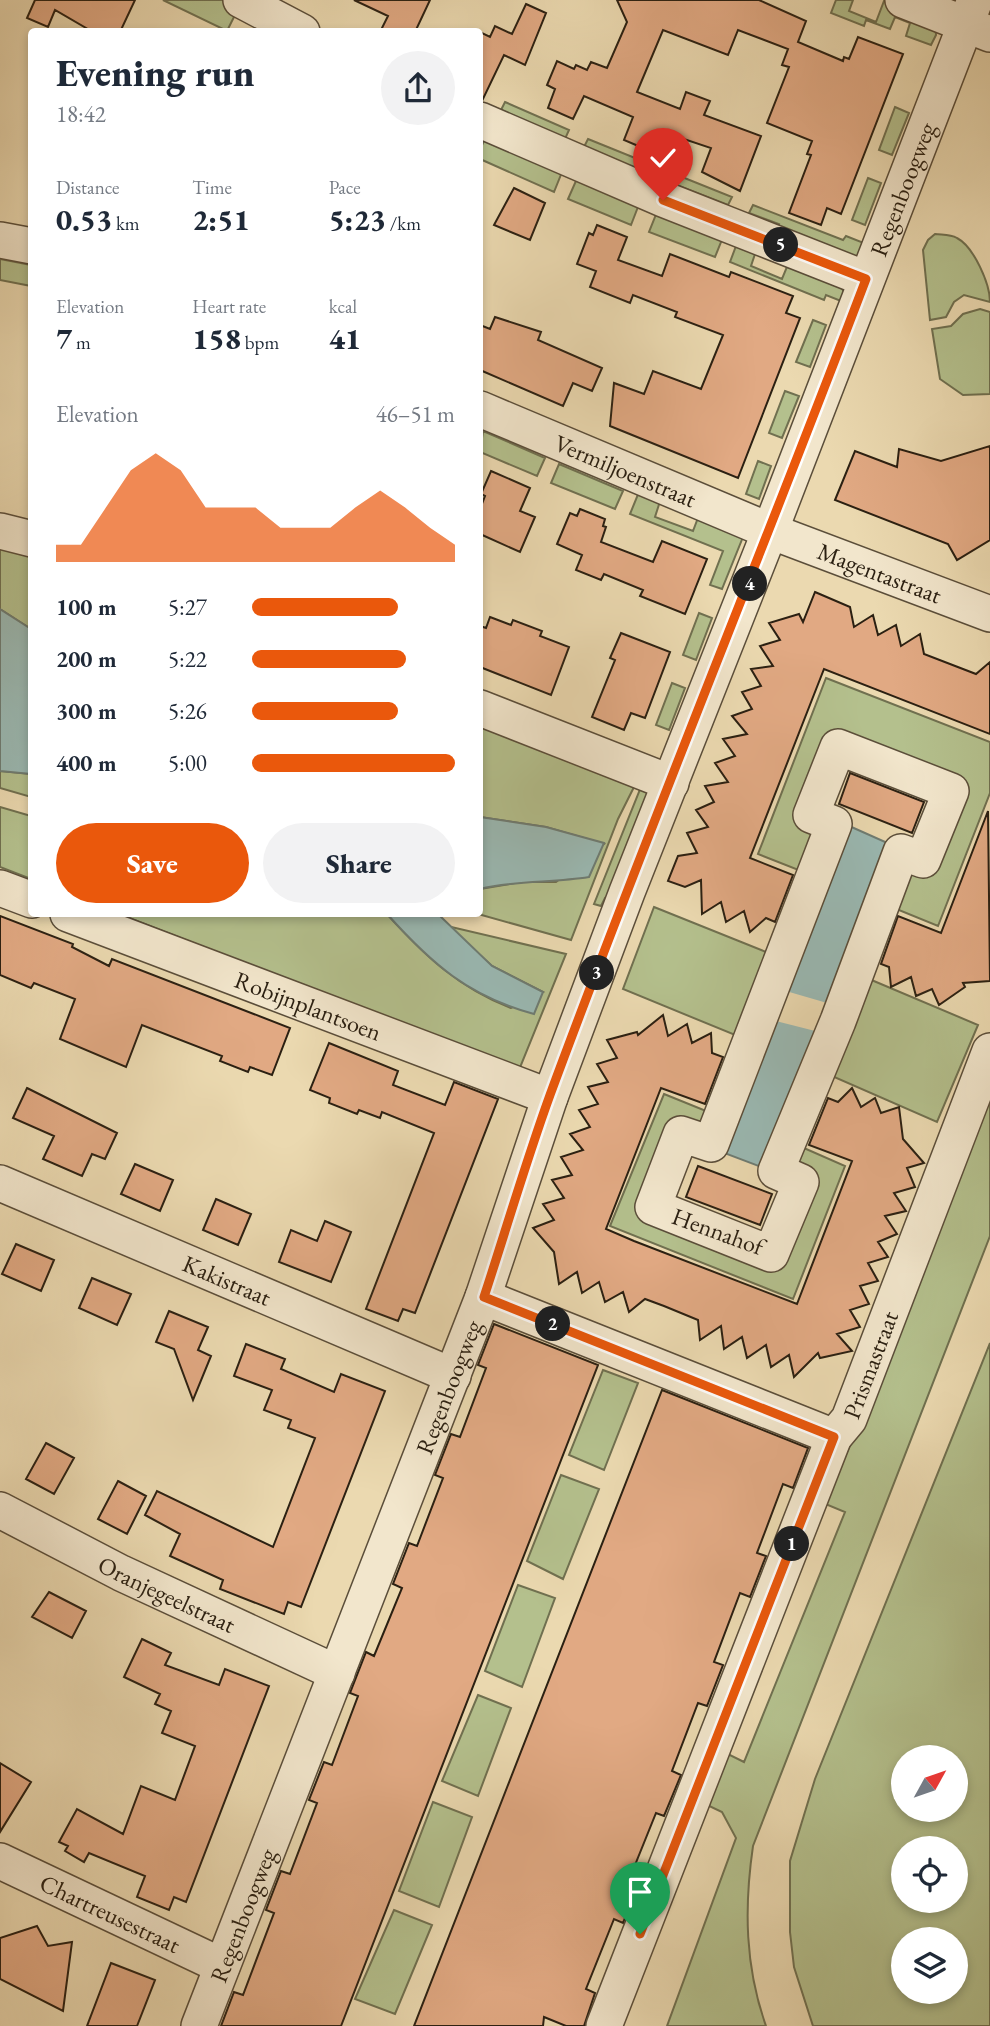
<!DOCTYPE html>
<meta charset="utf-8">
<style>
body{margin:0;font-family:"EB Garamond",serif;background:#f2f2f3;color:#1f2937;height:100vh;display:flex;flex-direction:column;font-size:26px;white-space:nowrap}
*{box-sizing:border-box;margin:0}
p{font-size:23px;color:#747a83}
.icon{flex:none;width:38px;height:38px;fill:none;stroke:currentColor;stroke-width:2;stroke-linecap:round;stroke-linejoin:round}
.map{position:relative;flex:1;overflow:hidden}
.details{position:absolute;left:28px;top:28px;width:455px;height:889px;display:flex;flex-direction:column;background:#fff;border-radius:7px;box-shadow:0 4px 10px #0003}
.details>*{flex:none}
.needle{width:46px;rotate:50deg}
.fabs{position:absolute;left:891px;top:1745px;display:grid;gap:14px}
.fabs a{display:grid;place-items:center;width:77px;height:77px;border-radius:50%;background:#fff;box-shadow:0 4px 10px #0003;font-size:35px}
.pin{position:absolute;display:grid;place-items:center;width:60px;height:60px;color:#fff;margin:-72px -30px;border-radius:50% 50% 50% 0;rotate:-45deg;box-shadow:0 0 7px #0007}
.pin .icon{rotate:45deg}
.km{position:absolute;width:35px;height:35px;margin:-18px;border-radius:50%;background:#222;color:#fff;font-size:19px;line-height:35px;text-align:center}
.round{display:grid;place-items:center;flex:none;width:74px;height:74px;border-radius:37px;background:#f2f2f3}
.overview{display:flex;align-items:center;justify-content:space-between;height:119px;padding:0 28px}
h1{font-size:38px;font-weight:800;line-height:52px}
.figures{display:grid;grid-template-columns:repeat(3,1fr);gap:10px;height:119px;padding:7px 28px}
.figures div{display:grid;align-content:center}
.figures b{font-size:30px;font-weight:800}
.figures small{font-size:19px;font-weight:400}
.figures p{font-size:19px}
.chart{height:196px;padding:14px 28px}
.chart p{display:flex;justify-content:space-between}
.chart svg{width:100%;height:126px;margin-top:7px;fill:#ea580c;opacity:.7}
.button{display:flex;gap:14px;margin-top:auto;padding:14px 28px}
.button a{flex:1;height:80px;border-radius:42px;background:#ea580c;color:#fff;font-size:28px;font-weight:800;line-height:80px;text-align:center}
.button a+a{background:#f2f2f3;color:#1f2937}
ul{padding:0 28px;list-style:none;font-size:23px}
li{display:grid;grid-template-columns:112px 84px 1fr;align-items:center;height:52px}
li i{height:18px;border-radius:9px;background:#ea580c}
.map>svg:first-child{display:block}
.green{fill:#b4c08d;stroke:#707050;stroke-width:2;fill-rule:evenodd}
.water{fill:#9ab9b3;stroke:#6e7c73;stroke-width:2}
.pier{fill:#ebd9b0}
.building{fill:#e1a983;stroke:#2b2012;stroke-width:2}
.lines{fill:none;stroke-linecap:round;stroke-linejoin:round}
.minor-casing{stroke:#5b4e3a;stroke-width:38}
.minor{stroke:#f2e6cc;stroke-width:35}
.route-casing{stroke:#fff;stroke-width:14}
.route{stroke:#ea580c;stroke-width:9}
.labels{text-anchor:middle;dominant-baseline:central;stroke-width:5;stroke-linejoin:round;paint-order:stroke}
.street-label{font-size:24px;fill:#2b2012;stroke:#f2e6cc}
</style>
<div class="map">
<svg width="990" height="2026" viewBox="0 0 990 2026">
<rect width="100%" height="100%" fill="#ebd9b0"/>
<filter id="stains"><feTurbulence type="fractalNoise" baseFrequency=".00286" numOctaves="4"/><feColorMatrix values="0 0 0 0 .2 0 0 0 0 .09 0 0 0 0 .02 0 0 0 .5 -.17"/></filter>
<radialGradient id="worn" r=".72"><stop offset=".6" stop-color="#630" stop-opacity="0"/><stop offset="1" stop-color="#630" stop-opacity=".3"/></radialGradient>
<!-- green -->
<path class="green" d="M163 0H224L239 7 227 31Z
M836 0H853L849 11 876 22 884 1 935 22 936 35 931 45 906 36 910 23 895 17 890 29 866 20 864 26 831 13Z
M505 102 569 130 565 139 501 110Z
M895 107 909 113 892 155 879 150Z
M487 133 564 167 554 192 480 159V150Z
M588 139 655 166 652 175 584 147Z
M672 173 732 197 728 205 669 182Z
M579 174 641 199 631 225 568 199Z
M868 178 881 183 865 225 852 220Z
M753 205 843 240 846 236 869 245 854 259 776 234 779 224 749 213Z
M659 207 725 232 715 257 649 232Z
M935 234C943 235 950 234 957 238 974 247 990 284 990 302L964 295 954 302 946 317 930 320 923 250 928 240Z
M739 238 758 245 751 266 782 279 791 257C815 267 844 272 846 303L826 295 824 300 730 262Z
M0 259 31 265V286L0 280Z
M980 309 990 312V394L963 395 940 379 932 329 951 326 963 314Z
M813 320 826 325 810 367 796 362Z
M785 391 799 396 782 438 769 433Z
M483 431 545 458 537 476 480 452Z
M758 461 771 466 759 499 746 494Z
M559 464 623 491 615 509 551 483Z
M641 487 662 495 655 517 693 531 701 510 745 532 722 589 710 585 723 551 630 514Z
M0 542 31 549V629L0 609Z
M699 613 712 618 696 660 683 655Z
M826 678 990 742V793L938 926 889 906 960 785 836 736 824 828 806 873 758 854Z
M672 683 685 688 669 730 656 725Z
M480 720 637 781 618 819 571 940 478 914 480 889 521 882H556L604 844 546 827 480 817Z
M0 771 31 774V797L0 788Z
M643 782 650 788 613 901 605 898 601 906 594 904Z
M0 807 31 816V879L0 867Z
M654 907 771 954 740 1037 623 989Z
M119 914H387C424 955 459 988 511 1008L543 992 492 966 447 926 566 954 519 1070Z
M862 976 978 1025 937 1122 825 1073Z
M664 1094 721 1117 681 1134 654 1207 770 1254 788 1141 845 1166 793 1299 610 1226Z
M990 1099V1236L753 1846C744 1908 745 1967 766 2026H667L736 1838 722 1812 705 1804 728 1754 744 1762 845 1512 823 1503 861 1422Z
M990 1343V2026H813L794 1967 790 1932V1861L815 1779ZM956 1757V1810H903V1757ZM903 1848H956V1900H903ZM903 1939H956V1992H903Z
M603 1370 638 1383 604 1470 569 1455Z
M561 1475 599 1489 563 1579 527 1561Z
M518 1585 555 1598 522 1687 485 1671Z
M478 1695 511 1708 478 1796 442 1781Z
M433 1802 472 1817 439 1907 399 1891Z
M394 1910 432 1925 395 2014 355 1999Z"/>
<!-- water -->
<path class="water" d="M0 609 31 629V774L0 771Z
M480 817 546 827 604 843 589 877C552 883 515 880 480 889Z
M847 825 892 845 764 1168 719 1151Z
M387 914H438L492 966 543 992 534 1014C468 996 432 964 387 914Z"/>
<!-- pier -->
<path class="pier" d="M779 989 834 1005 823 1033 768 1019Z"/>
<!-- building -->
<path class="building" d="M35 0H135L120 32H93L55 10 48 27 27 18Z
M354 0H430L415 32H380L388 16Z
M617 0H759L806 21 798 42 843 61 844 57 849 59 858 37 903 54 841 214 827 208 821 225 789 213 811 155 807 154 812 141 767 123 789 67 782 65 788 49 738 30 728 55 663 30 637 92 680 109 686 92 710 101 704 115 761 136 740 191 702 172 711 148 666 133 657 154 643 148 624 140 633 117 584 96 573 119 548 108 555 89 547 85 557 61 574 69 576 65 587 70 591 62 607 68 627 22Z
M526 4 546 13 525 65 504 55 482 101 480 100V32L490 37 495 26 512 34Z
M514 188 545 203 530 240 494 225Z
M597 225 627 237 618 260 662 276 670 254 729 277 731 272 793 296 786 313 800 318 738 478 610 426 614 383 644 394 653 371 701 389 723 335 675 317 677 312 633 295 630 303 590 287 596 271 577 264 589 233 593 235Z
M495 317 541 332 538 340 602 368 592 391 573 383 563 406 480 370V325L490 329Z
M990 446V540L957 560 948 544 835 500 855 451 897 467 899 449 941 461Z
M491 471 530 488 520 511 535 517 520 552 480 534V509L485 496 481 494Z
M580 509 605 519 603 526 606 527 601 542 653 562 662 541 707 559 685 614 640 596 643 590 604 574 601 580 576 570 582 555 557 544 570 513 577 516Z
M815 592 850 607 854 627 873 615 878 635 896 625 901 646 920 634 924 654 976 674 990 662V734L824 669 750 858 793 875 775 922 766 918 750 932 744 911 726 922 721 902 702 914 701 880 685 887 668 881 678 856 697 853 687 833 708 827 696 810 714 802 705 786 728 782 715 763 735 756 723 739 747 734 732 716 752 709 742 692 761 686 751 669 773 666 760 646 780 640 769 623 799 614 803 622Z
M490 617 511 625 513 620 542 631 540 636 569 647 551 695 480 667V626L486 628Z
M621 633 670 652 645 718 631 713 624 730 592 717 615 660 610 658Z
M850 773 924 802 912 833 839 804Z
M988 811 990 981 963 983 965 987 939 1005 932 989 916 996 911 977 891 987 889 967 881 964 898 916 941 933Z
M0 916 73 944 72 947 109 966 112 959 290 1028 272 1075 250 1067 248 1072 220 1061 222 1056 142 1025 126 1067 60 1039 75 999 34 983 31 988 0 975Z
M663 1015 668 1036 687 1024 692 1043 711 1033 712 1053 723 1057 705 1104 661 1088 606 1229 634 1241 797 1304 852 1161 809 1145 828 1098 838 1102 852 1088 861 1107 875 1098 881 1113 899 1107 903 1139 924 1163 907 1168 915 1187 894 1193 906 1211 885 1216 897 1234 878 1242 888 1257 868 1263 878 1281 860 1286 869 1304 850 1310 860 1327 837 1334 852 1351 820 1358 818 1353 794 1377 789 1355 771 1367 766 1345 747 1358 742 1337 724 1349 721 1326 700 1340 698 1320 664 1306 645 1299 629 1312 623 1292 605 1302 599 1282 582 1293 577 1272 559 1284 554 1252 533 1228 554 1220 543 1204 564 1198 552 1180 572 1175 561 1157 583 1150 570 1134 590 1127 579 1110 598 1104 588 1087 608 1082 597 1064 617 1058 607 1040 637 1032 638 1035Z
M329 1043 398 1071 393 1085 445 1105 454 1082 498 1099 415 1313 403 1309 398 1321 366 1309 434 1133 382 1112 380 1118 359 1110 357 1114 329 1103 330 1098 310 1090Z
M27 1088 117 1133 105 1159 92 1154 82 1176 43 1159 54 1136 13 1118Z
M135 1164 173 1180 160 1211 121 1194Z
M698 1166 772 1194 760 1225 686 1197Z
M216 1199 251 1214 238 1245 203 1230Z
M325 1221 351 1232 331 1282 279 1262 291 1230 317 1241Z
M16 1244 54 1260 41 1291 2 1274Z
M92 1278 131 1294 117 1325 79 1308Z
M169 1311 208 1327 198 1350 211 1356 193 1400 174 1349 156 1342Z
M494 1324 598 1365 341 2026H221L234 1992 243 1995 274 1913 266 1910 281 1871 290 1874 317 1803 309 1800 324 1762 332 1765 358 1696 350 1693 366 1652 374 1656 402 1588 393 1584 409 1543 417 1546 443 1478 435 1475 451 1434 460 1437 486 1368 478 1365Z
M246 1344 285 1359 281 1369 334 1392 341 1374 385 1391 301 1607 288 1602 284 1614 220 1589 223 1580 170 1556 180 1534 145 1515 157 1491 273 1547 315 1438 288 1428 291 1420 264 1410 272 1390 234 1376Z
M662 1390 808 1448 793 1488 783 1484 757 1553 766 1556 750 1597 740 1593 714 1662 723 1665 707 1706 698 1703 672 1771 681 1775 664 1816 656 1813 629 1880 638 1884 623 1923 614 1919 586 1989 595 1993 584 2026H566L544 2017 543 2026H414Z
M46 1443 74 1458 54 1494 26 1479Z
M118 1481 146 1496 127 1534 98 1519Z
M49 1592 86 1611 72 1638 32 1617Z
M142 1639 171 1653 165 1665 219 1685 225 1669 269 1686 186 1902 174 1897 169 1910 137 1897 145 1876 89 1853 84 1862 65 1851 68 1846 59 1842 77 1809 123 1834 141 1786 175 1800 195 1746 162 1733 171 1711 155 1704 160 1694 124 1677Z
M0 1763 31 1782 0 1832Z
M37 1926 48 1946 72 1942 63 2011 0 1979V1938Z
M111 1963 155 1980 137 2026H87Z"/>
<g class="lines">
<defs>
<g id="minor">
<path d="M241 0 302 32"/>
<path d="M903 0 990 34"/>
<path d="M480 120 663 199 866 279"/>
<path d="M0 240 32 246"/>
<path id="s1" d="M480 409 770 531 990 614"/>
<path d="M0 531 32 539"/>
<path d="M480 708 671 783"/>
<path d="M838 747 951 791 923 860 901 852 838 1021 776 1171 801 1182 771 1254 653 1207 681 1134 711 1144 834 824 811 815Z"/>
<path d="M0 888 32 900"/>
<path id="s2" d="M68 914 550 1097"/>
<path id="s3" d="M0 1183 453 1376"/>
<path d="M483 1297 834 1437"/>
<path id="s4" d="M0 1510 121 1573 337 1673"/>
<path id="s5" d="M0 1861 222 1966"/>
<path id="s6" d="M199 2026 483 1297 550 1097 627 892 770 531 975 0"/>
<path id="s7" d="M604 2026 834 1437 849 1419 990 1051"/>
</g>
</defs>
<!-- minor casing -->
<use href="#minor" class="minor-casing"/>
<!-- minor -->
<use href="#minor" class="minor"/>
</g>
<g class="lines">
<defs>
<path id="route" d="M640 1934 834 1437 484 1297C506 1230 526 1161 550 1095 651 821 763 551 866 279L663 200"/>
</defs>
<!-- route casing -->
<use href="#route" class="route-casing"/>
<!-- route -->
<use href="#route" class="route"/>
</g>
<g class="labels">
<!-- street labels -->
<g class="street-label">
<text stroke="none"><textPath href="#s6" startOffset="1967">Regenboogweg</textPath></text>
<text stroke="none"><textPath href="#s1" startOffset="158">Vermiljoenstraat</textPath></text>
<text stroke="none"><textPath href="#s1" startOffset="432">Magentastraat</textPath></text>
<text stroke="none"><textPath href="#s2" startOffset="257">Robijnplantsoen</textPath></text>
<text transform="translate(718 1231) rotate(20)">Hennahof</text>
<text stroke="none"><textPath href="#s3" startOffset="247">Kakistraat</textPath></text>
<text stroke="none"><textPath href="#s7" startOffset="714">Prismastraat</textPath></text>
<text stroke="none"><textPath href="#s6" startOffset="686">Regenboogweg</textPath></text>
<text stroke="none"><textPath href="#s4" startOffset="187">Oranjegeelstraat</textPath></text>
<text stroke="none"><textPath href="#s5" startOffset="122">Chartreusestraat</textPath></text>
<text stroke="none"><textPath href="#s6" startOffset="119">Regenboogweg</textPath></text>
</g>
</g>
<rect width="100%" height="100%" filter="url(#stains)"/>
<rect width="100%" height="100%" fill="url(#worn)"/>
</svg>
<div class="fabs">
<a><svg class="needle" viewBox="-14 -14 28 28"><path d="M0-13l5 13h-10z" fill="#e53935"/><path d="M0 13l5-13h-10z" fill="#747a83"/></svg></a>
<a><svg class="icon" aria-label="locate" viewBox="0 0 24 24"><circle cx="12" cy="12" r="6"/><path d="M12 2v4M12 18v4M2 12h4M18 12h4"/></svg></a>
<a><svg class="icon" aria-label="layers" viewBox="0 0 24 24"><path d="M12 4l9 5-9 5-9-5zM3 14l9 5 9-5"/></svg></a>
</div>
<div class="pin" style="left:640px;top:1934px;background:#1e9e55"><svg class="icon" aria-label="arrive" viewBox="0 0 24 24"><path d="M6 21V4h12l-3 4 3 4H6"/></svg></div>
<div class="pin" style="left:663px;top:200px;background:#d93025"><svg class="icon" aria-label="check" viewBox="0 0 24 24"><path d="M5 12l5 5 9-10"/></svg></div>
<b class="km" style="left:792px;top:1544px">1</b>
<b class="km" style="left:553px;top:1324px">2</b>
<b class="km" style="left:597px;top:973px">3</b>
<b class="km" style="left:750px;top:584px">4</b>
<b class="km" style="left:781px;top:245px">5</b>
<section class="details">
<div class="overview"><div><h1>Evening run</h1><p>18:42</p></div><a class="round"><svg class="icon" aria-label="share" viewBox="0 0 24 24"><path d="M12 15V3M7 8l5-5 5 5M5 13v7h14v-7"/></svg></a></div>
<div class="figures">
<div><p>Distance</p><b>0.53<small> km</small></b></div>
<div><p>Time</p><b>2:51</b></div>
<div><p>Pace</p><b>5:23<small> /km</small></b></div>
</div>
<div class="figures">
<div><p>Elevation</p><b>7<small> m</small></b></div>
<div><p>Heart rate</p><b>158<small> bpm</small></b></div>
<div><p>kcal</p><b>41</b></div>
</div>
<div class="chart"><p><span>Elevation</span>46–51 m</p>
<svg viewBox="0 0 160 44" preserveAspectRatio="none"><path d="M0 44V38L10 38L20 25L30 12L40 6L50 12L60 25L70 25L80 25L90 32L100 32L110 32L120 25L130 19L140 25L150 32L160 38V44z"/></svg>
</div>
<ul>
<li><b>100 m</b>5:27<i style="width:72%"></i></li>
<li><b>200 m</b>5:22<i style="width:76%"></i></li>
<li><b>300 m</b>5:26<i style="width:72%"></i></li>
<li><b>400 m</b>5:00<i style="width:100%"></i></li>
</ul>
<div class="button"><a>Save</a><a>Share</a></div>
</section>
</div>
